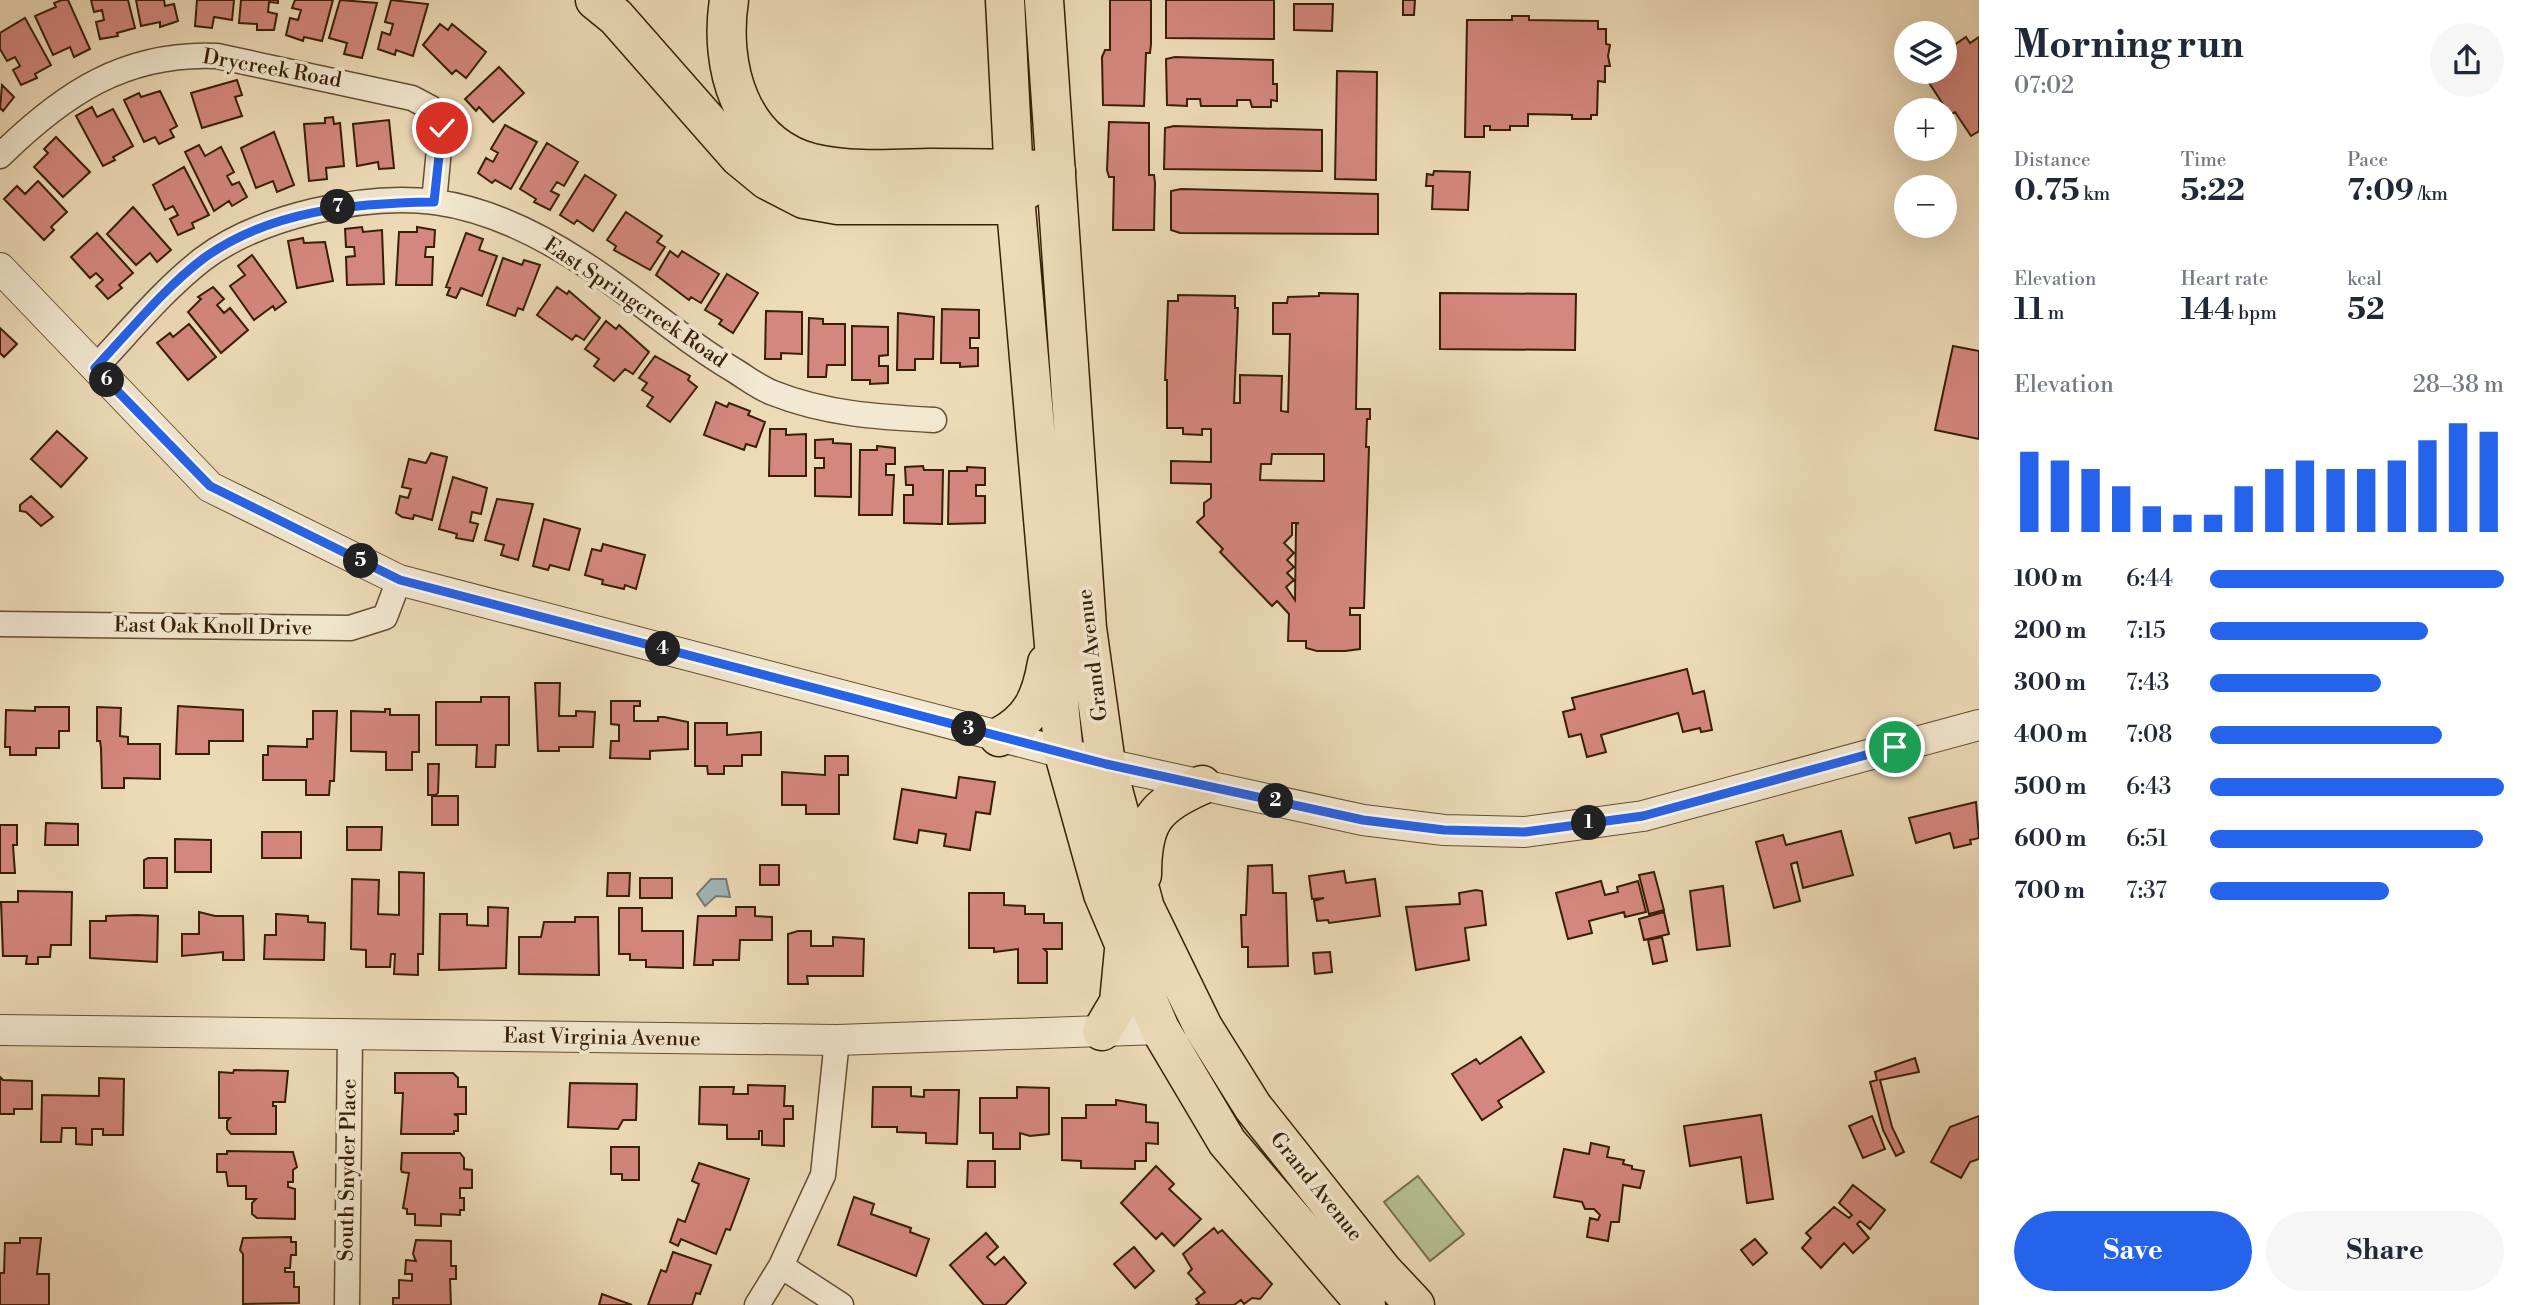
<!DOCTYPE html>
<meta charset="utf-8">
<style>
body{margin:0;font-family:"Libre Bodoni",serif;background:#f6f6f7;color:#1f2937;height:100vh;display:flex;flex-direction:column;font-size:26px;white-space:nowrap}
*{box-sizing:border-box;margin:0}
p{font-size:23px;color:#747a83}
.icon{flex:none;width:38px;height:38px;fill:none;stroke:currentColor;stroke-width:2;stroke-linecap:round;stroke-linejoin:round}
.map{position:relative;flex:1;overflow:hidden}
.drawer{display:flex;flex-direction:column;background:#fff;width:560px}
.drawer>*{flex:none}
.fabs{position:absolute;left:1894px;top:21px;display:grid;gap:14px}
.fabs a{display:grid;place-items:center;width:63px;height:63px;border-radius:50%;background:#fff;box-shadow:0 7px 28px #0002;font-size:35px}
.pin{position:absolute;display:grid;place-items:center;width:60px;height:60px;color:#fff;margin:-30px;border:4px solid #fff;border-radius:50%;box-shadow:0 2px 7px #0007}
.km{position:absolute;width:35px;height:35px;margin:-18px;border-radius:50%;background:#222;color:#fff;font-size:19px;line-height:35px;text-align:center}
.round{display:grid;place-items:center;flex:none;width:74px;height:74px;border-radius:37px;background:#f6f6f7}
.overview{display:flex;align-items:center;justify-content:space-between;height:119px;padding:0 35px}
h1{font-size:38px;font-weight:700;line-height:52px}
.figures{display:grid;grid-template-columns:repeat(3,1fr);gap:10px;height:119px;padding:7px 35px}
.figures div{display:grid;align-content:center}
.figures b{font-size:30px;font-weight:700}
.figures small{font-size:19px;font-weight:400}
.figures p{font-size:19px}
.chart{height:196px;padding:14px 35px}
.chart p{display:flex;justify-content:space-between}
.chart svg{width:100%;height:126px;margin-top:7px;stroke:#2563eb;stroke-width:6}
.primary-button{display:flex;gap:14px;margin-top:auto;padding:14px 35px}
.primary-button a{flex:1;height:80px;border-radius:42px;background:#2563eb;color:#fff;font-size:28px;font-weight:700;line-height:80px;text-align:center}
.primary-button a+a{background:#f6f6f7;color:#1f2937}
ul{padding:0 35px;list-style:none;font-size:23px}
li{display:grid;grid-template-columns:112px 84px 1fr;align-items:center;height:52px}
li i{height:18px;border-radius:9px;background:#2563eb}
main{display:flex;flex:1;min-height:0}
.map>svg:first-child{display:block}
.green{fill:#b5c191;stroke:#76704b;stroke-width:2}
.water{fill:#9fb8ba;stroke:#767b72;stroke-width:2}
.building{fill:#d4877e;stroke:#381f05;stroke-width:2;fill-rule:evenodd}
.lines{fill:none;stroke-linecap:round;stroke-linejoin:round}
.minor-casing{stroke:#654e32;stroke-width:27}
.tertiary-casing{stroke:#654e32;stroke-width:32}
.primary-casing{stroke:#381f05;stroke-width:41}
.motorway-casing{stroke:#381f05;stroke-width:41}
.minor{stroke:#f3e8d1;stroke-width:24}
.tertiary{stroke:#f3e8d1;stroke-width:30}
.primary{stroke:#eddbb8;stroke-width:38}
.motorway{stroke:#eddbb8;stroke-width:38}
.route-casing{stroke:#fff;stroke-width:14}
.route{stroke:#2563eb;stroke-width:9}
.labels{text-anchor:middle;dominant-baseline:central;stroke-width:7;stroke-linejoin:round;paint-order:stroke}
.street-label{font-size:21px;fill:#381f05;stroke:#f3e8d1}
</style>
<main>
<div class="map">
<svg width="1979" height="1305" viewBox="0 0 1979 1305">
<rect width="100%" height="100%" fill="#eddbb8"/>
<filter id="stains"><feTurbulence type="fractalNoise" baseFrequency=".00286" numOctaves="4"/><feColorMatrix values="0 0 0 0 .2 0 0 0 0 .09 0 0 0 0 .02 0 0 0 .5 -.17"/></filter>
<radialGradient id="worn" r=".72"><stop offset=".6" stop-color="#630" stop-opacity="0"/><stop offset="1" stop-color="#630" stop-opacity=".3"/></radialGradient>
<!-- green -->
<path class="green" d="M1418 1176 1464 1234 1430 1261 1384 1202Z"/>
<!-- water -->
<path class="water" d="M711 879H726L730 897 716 896 705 906 697 894Z"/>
<!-- building -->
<path class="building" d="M62 0H68L90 49 74 57 70 47 53 55 35 16 56 7 54 3Z
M91 0H128L135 28 117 33 118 36 100 39 96 22 104 20 102 10 94 12Z
M136 0H164L165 6 174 4 178 21 160 27V22L141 26Z
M197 0H234L232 20 214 17 212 28 195 26Z
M241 0H278V3L269 2 268 12 277 14 274 30H257V24L239 23Z
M295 0H333L322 41 304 37 303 41 286 35 290 18 298 20 301 10 292 8Z
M340 0 377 3 362 58 344 54 347 43 329 38Z
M391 0 428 4 413 56 396 50 395 55 378 49 382 32 390 35 393 24 385 22Z
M1110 0H1151V44L1150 53H1146L1144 106 1103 105 1102 57 1105 50H1110Z
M1166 0H1274V39L1166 38Z
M1403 0H1415L1414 15H1403Z
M1294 4H1333L1332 31 1294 30Z
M1512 16H1529V20L1598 21V29H1606V44L1610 45 1608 56 1610 66H1605V82L1598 81 1597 115H1591V119H1572V115L1528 114V126H1510V130H1490V126H1484V137H1465L1467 20H1512Z
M25 18 51 65 35 74 37 78 21 85 13 70 20 66 15 57 7 61 0 49V33Z
M440 24 448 30 452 24 486 52 466 78 456 70 452 74 423 45Z
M1966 37 1970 43 1979 37V131L1971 136 1955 112 1950 115 1922 72H1944V52Z
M1175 57 1273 60V84H1277V101L1271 100V107H1252L1250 100H1237V106H1201L1200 99H1187V106L1167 105 1166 59Z
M499 67 524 93 493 122 479 107 476 111 465 99Z
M1337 71 1377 72 1376 180 1335 179Z
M237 80 242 95 235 97 242 116 202 128 191 93Z
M2 85 14 97 3 111 0 108Z
M160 91 177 126 170 130 174 137 159 144 155 137 144 142 124 100 139 93 141 97Z
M92 107 97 117 113 109 133 146 113 157 115 160 103 166 76 116Z
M333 117 334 124 340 123 344 166 326 168 327 179 309 181 304 124 325 123V118Z
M389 120 394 168 379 169 378 162 357 166 353 124Z
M1109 122 1149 123V175H1154L1155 183 1154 230H1113L1114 177H1109L1107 170Z
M505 125 537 142 511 189 495 180 492 183 478 173 486 158 493 162 498 153 491 149Z
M1174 126 1322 130V171L1164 169 1165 128Z
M274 132 294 185 277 192 273 181 256 188 241 148Z
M56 137 90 172 63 197 34 167 48 153 44 149Z
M547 143 578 162 564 186 557 182 551 191 559 195 550 210 534 202 536 199 520 189Z
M199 145 205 156 221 147 234 172 227 176 232 185 239 182 247 197 232 206 229 201 214 211 185 152Z
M184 167 209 215 192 223 194 228 178 235 170 219 178 215 173 206 165 210 153 185Z
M1434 171 1470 172 1468 210 1432 209 1433 186H1426L1427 174 1433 175Z
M585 175 616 195 593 231 577 220 574 224 560 215Z
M38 181 67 212 51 227 54 230 44 240 4 199 17 186 25 194Z
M1181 189 1378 194V234L1180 233 1171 230V191Z
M133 207 171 250 157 262 150 253 136 265 107 234Z
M626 212 662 236 657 242 665 247 650 270 614 250 616 246 607 240Z
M362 227 363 232 382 230 384 284 347 285 346 257 355 256 354 247H346L345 229Z
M417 227 435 230 434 247H426L425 257H433L432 285H396L399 232H417Z
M97 233 133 273 119 285 122 288 108 299 96 286 103 280 96 273 90 278 71 257Z
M466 233 483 239 479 250 497 256 482 296 461 288 456 298 447 295 450 288 446 287Z
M303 238 304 243 325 242 333 281 297 288 288 241Z
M670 251 678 257 682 251 719 274 701 303 691 297 689 300 656 275Z
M252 255 286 302 275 310 273 306 254 320 230 286 245 275 238 266Z
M503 258 522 265 524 260 540 265 523 310 518 308 515 316 487 305Z
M727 274 758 293 733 333 719 324 722 320 705 310Z
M213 287 224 299 217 305 224 313 230 308 248 330 221 353 188 312 201 299 198 297Z
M557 287 567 294 569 291 600 318 584 340 576 335 572 340 537 315Z
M1319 293 1358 294 1356 409H1370V419H1367L1366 447H1369L1364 608H1350V615H1360V649L1345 651H1317L1306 648V641H1288L1289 614 1277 601 1272 606 1220 552 1223 549 1197 522 1204 516V503L1211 498V484L1171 483V461L1211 462V429H1202V435L1183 434V428H1167V380H1165L1168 301H1178V295L1235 296V308H1238L1234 403H1240V375L1282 376 1281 411 1288 412 1290 334H1273V303H1287L1288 297 1319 296ZM1272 454H1324V481L1260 480 1261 464H1271ZM1292 523H1299L1296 524 1295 600 1286 587 1294 580 1287 573 1294 567 1287 560 1294 553 1284 543 1292 535Z
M1440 293 1576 294 1575 350 1440 349Z
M942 309 979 310V338H970V348H978V366L960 367V363H941Z
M766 311 802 312V354L781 353V359H765Z
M898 313 934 317 933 359H915V370H897Z
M809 318 823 319V324H845V365H827L826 377H808Z
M606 321 616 329 619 325 649 352 633 374 625 369 614 381 594 366 599 359 585 349Z
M189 324 216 357 188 380 157 343 170 333 173 337Z
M852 326 888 327V355L879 356V366H888V383L870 384V380H852Z
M0 328 17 344 4 357 0 353Z
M1953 346 1979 351V439L1935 430Z
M655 356 690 376 688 380 697 387 670 422 647 406 653 397 642 390 647 383 639 378Z
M716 402 727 407 729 403 750 411 748 415 765 422 756 447 746 444 744 450 704 435Z
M770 429H786V435L806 434V476H769Z
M57 431 87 458 61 487 31 459Z
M833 439V443L851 444V497L815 496V468H824V458H815V440Z
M877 446 895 448V464H886V475H894L892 515H859L860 450H877Z
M431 453 447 457 432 520 414 515 413 519 402 517 396 513 400 496 408 498 411 489 402 487 409 459 426 463Z
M923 466 924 470H943L942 524 904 523V495H913V485H906L905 467Z
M967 467 985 468V485H976V496H985V523L948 524 949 471H967Z
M453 477 487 488 481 514 472 512 470 522 478 524 473 541 456 538 457 534 439 529Z
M31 496 53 517 41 526 26 512 20 511V505Z
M497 499 533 504 518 560 501 555 504 545 485 540Z
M544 519 580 529 569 570 550 565 548 570 533 566Z
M603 544 645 555 636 589 625 585 624 589 602 584 603 580 585 575 592 549 601 551Z
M1687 669 1693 694 1704 691 1712 730 1701 732 1700 728 1683 732 1678 713 1601 735 1606 752 1587 757 1581 734 1569 737 1563 712 1575 709 1572 698Z
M535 683H560L559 716H576V711L595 712 593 747H559V751H538Z
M481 697H509V745H496L495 767H476L477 745H436V702H481Z
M611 701H640V706H634V721H658V717H664L688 722V749L650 751V759L610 758 611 741H619V725L611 724Z
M178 706 243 710V741H209V754H176Z
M35 707H69V731H59V748H36V755H10V747H5L6 710 35 711Z
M97 707 121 708 120 736 128 737V744H160V779L124 778V788H102L101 748 100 741H97Z
M385 709H390V715H419V752H412V770H386V752L351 751V711L385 712Z
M313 711H337L334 781H330L329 795H306V780H263V755H268V746L307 747V739H313Z
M695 723H727V735L761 732V755H742V766H724V774H708L707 766H695Z
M825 756H848V775H839V814H806V805H782V772L825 775Z
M428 764H439L438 793 435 795H428Z
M959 777 995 782 990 814 976 812 970 850 944 846 946 834 919 830 917 843 894 839 902 789 956 798Z
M432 796H458V825H432Z
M1976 802 1979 838 1970 840 1971 844 1954 848 1950 833 1916 843 1909 818Z
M46 823 78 824V845H45Z
M0 825H17V845H13L15 873H0Z
M347 827H382L381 850H347Z
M1841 831 1853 875 1803 888 1797 862 1791 864 1800 901 1774 908 1756 842 1783 835 1786 845Z
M262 832H301V858H262Z
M175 839 211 840V872H175Z
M148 858H167V888H144V860Z
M760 865H779V885H760Z
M1272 865 1273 893H1286L1288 966 1248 967V947H1242L1241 915H1246L1248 866Z
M1344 871 1346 883 1375 879 1380 916 1329 923 1328 920 1317 921 1314 901 1324 898 1312 899 1309 876Z
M399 872 424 873 423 954H418V975L394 974 395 954H391L390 967H366V950L351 949 352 879 379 880 378 914 399 915Z
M1654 872 1664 910 1649 914 1639 875Z
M608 873H630L629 896H607Z
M640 878H672V898H640Z
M1601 881 1605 895 1618 892 1617 887 1638 881 1646 912 1625 917 1624 912 1589 921 1592 933 1568 939 1556 893Z
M1723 886 1730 946 1697 950 1690 891Z
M1476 890 1482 891 1486 925 1465 928 1469 960 1416 970 1406 907 1460 904 1459 893Z
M18 891 72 892 71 945H51L50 957H38V964H26L27 956H3L1 902H18Z
M969 893H1004V905L1025 906V914H1044V923H1062V949H1044L1047 952V983H1018V949L994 952V948H969Z
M488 907 508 908 506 968 439 970 440 914H467V925L488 926Z
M736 907H755V916L772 917V940H740L739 960H713V965H694L698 916H736Z
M619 908H642V931H683V968L646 967V960H630V954H619Z
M199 912 215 916H243L244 960H223V952L182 956V934H199Z
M1664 912 1669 934 1644 940 1639 919Z
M276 914 308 916V922L325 923 324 960 264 959 265 935H276Z
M137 915 158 916 157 962 90 958V921H106V916Z
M575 917H598L599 975 519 974V937H541L544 922H575Z
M798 931H811V946H833V937L864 939 863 976H807L808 984H788V934Z
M1662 937 1667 961 1653 964 1648 940Z
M1330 952 1332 972 1315 974 1313 953Z
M1521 1037 1544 1072 1498 1101 1502 1107 1482 1120 1452 1074 1476 1059 1480 1064Z
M1915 1058 1919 1072 1880 1080 1892 1127 1904 1152 1896 1156 1883 1130 1870 1082 1877 1080 1875 1072Z
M234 1070 288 1071 285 1102H273V1106H276V1134H231L227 1129V1121L230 1118H219V1072L233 1073Z
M395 1073H453L458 1078V1087H466V1114H454L458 1116V1131H454V1134H401L403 1093H395Z
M0 1077 3 1080 32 1081V1109H14V1114H0Z
M99 1078 124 1079 123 1135H103V1129H92V1145L76 1144V1128H62L61 1142H41L42 1095 99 1096Z
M570 1083 637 1084 636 1120H623L618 1129 568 1127Z
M748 1085 785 1086 784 1106H793V1119H784V1146L762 1145V1131H759V1139H727V1125L699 1124 700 1087H734L733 1094H748Z
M873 1087H911V1096L924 1097V1090H959L957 1144 926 1143V1133L897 1132V1127H872Z
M1017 1087 1049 1088V1134L1030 1136 1020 1133V1149H993V1133H980V1098H1017Z
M1116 1100 1146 1105V1122L1158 1123V1144L1146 1143V1161H1135V1169L1081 1168V1161L1062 1160V1118H1086V1105H1116Z
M1761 1115 1773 1199 1747 1203 1741 1157 1690 1166 1684 1126Z
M1872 1116 1885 1149 1863 1158 1849 1126Z
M1979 1116V1159L1970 1162 1961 1178 1931 1162 1950 1127Z
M1591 1143 1609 1147 1607 1157 1624 1160 1623 1164 1632 1166V1169L1644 1171 1640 1188 1623 1185 1619 1222H1611L1608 1241 1587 1237 1590 1218 1598 1220 1600 1215 1594 1209H1585L1582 1202 1554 1197 1564 1149 1589 1154Z
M611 1147H639V1180H622V1174H611Z
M227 1151 293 1152 297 1167 293 1170V1182H288V1187L295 1189V1219L257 1218 252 1214V1203L256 1199H246V1186H228L226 1172H217V1154H227Z
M402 1153H460L464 1158V1169L472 1170V1188H460V1198H464V1210H460V1215L441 1214V1226L415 1225V1214H407V1209L403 1208 409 1173 402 1172 401 1169Z
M968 1161H995V1187H967Z
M699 1163 749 1179 730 1230 726 1229 716 1254 681 1239 678 1246 670 1242 678 1219 685 1222 699 1184 692 1181Z
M1156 1166 1174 1184 1169 1189 1201 1219 1174 1246 1162 1233 1156 1239 1121 1203Z
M1853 1185 1885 1210 1870 1229 1860 1221 1857 1224 1869 1238 1853 1253 1844 1243 1821 1268 1802 1248 1811 1238 1806 1233 1834 1207 1849 1218 1852 1215 1839 1203Z
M854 1197 874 1204 871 1214 911 1228 910 1232 929 1239 916 1276 838 1245Z
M1214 1228 1218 1233 1222 1230 1272 1284 1260 1299 1252 1298 1244 1304 1241 1300 1234 1305H1196L1199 1303 1196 1299 1205 1292 1188 1273 1192 1269 1183 1254Z
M986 1233 998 1247 987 1257 995 1265 1004 1257 1026 1283 1005 1305H984L950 1265Z
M291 1237V1242H296V1255H291L290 1268H285V1272H294V1287H299V1303L243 1304V1254L240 1250 243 1238Z
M20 1238H41L37 1274H49V1305H0V1273H4L5 1243H20Z
M1755 1239 1767 1253 1753 1265 1741 1250Z
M416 1240 451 1241V1266H456V1279H450L451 1305H393V1298H399V1280L412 1281V1274H405L406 1260 416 1261 413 1254Z
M1134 1247 1154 1271 1135 1288 1114 1264Z
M673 1252 711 1265 700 1294 696 1293 692 1305H648L661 1270 666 1272Z
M602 1294 632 1305H599Z"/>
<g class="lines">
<defs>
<path id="minor" d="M0 156C63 94 125 52 217 56L412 98 431 108 441 128 434 202
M95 368C130 331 163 290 203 259 260 216 365 193 435 202 487 209 538 234 581 262 635 296 682 340 737 372 748 379 760 388 773 393 826 414 878 417 934 420
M0 624 350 628 385 617 399 580
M781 1266 841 1305
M347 1305 350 1036
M757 1305 781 1266 823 1175 837 1040"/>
<path id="tertiary" d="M0 268 210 487 399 580 1106 764 1363 820 1444 830 1525 832 1643 816 1979 725
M0 1030 837 1040 1160 1029"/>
<path id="primary" d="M1005 0 1015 197 1060 714 1064 754 1103 894 1160 1029 1227 1142 1366 1305
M1044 0 1087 628 1106 764 1145 908 1203 1027 1253 1107 1383 1271 1415 1305
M999 737C1031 721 1041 698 1047 663
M1142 875C1142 823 1153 806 1202 785
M1102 1031 1119 1002 1124 950"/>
<path id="motorway" d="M595 0 616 17 739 157 767 180 804 199 838 205H1002L1056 171
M729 0C719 65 739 144 812 163 851 172 890 169 929 168 972 168 1014 168 1056 171"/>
</defs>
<!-- minor casing -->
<use href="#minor" class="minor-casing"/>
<!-- tertiary casing -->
<use href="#tertiary" class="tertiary-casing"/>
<!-- primary casing -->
<use href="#primary" class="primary-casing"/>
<!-- motorway casing -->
<use href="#motorway" class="motorway-casing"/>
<!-- minor -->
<use href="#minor" class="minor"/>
<!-- tertiary -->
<use href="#tertiary" class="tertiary"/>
<!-- primary -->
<use href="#primary" class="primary"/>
<!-- motorway -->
<use href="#motorway" class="motorway"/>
</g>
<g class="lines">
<defs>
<path id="route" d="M442 128 434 202C355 203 271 210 204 258 164 288 130 331 95 368L210 486 400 580 1106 764 1363 820 1444 830 1525 832 1643 816 1895 747"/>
</defs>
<!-- route casing -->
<use href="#route" class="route-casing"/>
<!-- route -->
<use href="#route" class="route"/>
</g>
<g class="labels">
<!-- street labels -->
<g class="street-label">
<text transform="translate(272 69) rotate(10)">Drycreek Road</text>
<text transform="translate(635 303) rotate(34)">East Springcreek Road</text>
<text transform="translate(213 627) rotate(1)">East Oak Knoll Drive</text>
<text transform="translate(1093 655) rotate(-97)">Grand Avenue</text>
<text transform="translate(602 1038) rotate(1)">East Virginia Avenue</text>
<text transform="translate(348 1170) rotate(-89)">South Snyder Place</text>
<text transform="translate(1316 1187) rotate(51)">Grand Avenue</text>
</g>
</g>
<rect width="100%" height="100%" filter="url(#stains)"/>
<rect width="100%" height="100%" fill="url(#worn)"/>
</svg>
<div class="fabs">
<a><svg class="icon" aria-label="layers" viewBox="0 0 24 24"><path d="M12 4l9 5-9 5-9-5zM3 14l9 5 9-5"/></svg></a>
<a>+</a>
<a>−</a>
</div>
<div class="pin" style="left:1895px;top:747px;background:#1e9e55"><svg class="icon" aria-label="arrive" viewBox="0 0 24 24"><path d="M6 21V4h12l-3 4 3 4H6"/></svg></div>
<div class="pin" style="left:442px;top:128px;background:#d93025"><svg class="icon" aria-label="check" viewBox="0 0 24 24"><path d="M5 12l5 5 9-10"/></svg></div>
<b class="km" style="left:1589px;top:823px">1</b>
<b class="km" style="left:1276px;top:801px">2</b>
<b class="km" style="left:969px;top:729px">3</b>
<b class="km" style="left:663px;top:649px">4</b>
<b class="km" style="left:361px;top:561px">5</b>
<b class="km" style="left:107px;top:380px">6</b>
<b class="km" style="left:338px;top:207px">7</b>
</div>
<section class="drawer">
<div class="overview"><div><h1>Morning run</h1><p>07:02</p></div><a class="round"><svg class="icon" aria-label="share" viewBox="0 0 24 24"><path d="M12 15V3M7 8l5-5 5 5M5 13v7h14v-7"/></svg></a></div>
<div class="figures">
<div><p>Distance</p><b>0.75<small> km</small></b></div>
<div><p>Time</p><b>5:22</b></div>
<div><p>Pace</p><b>7:09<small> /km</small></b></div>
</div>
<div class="figures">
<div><p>Elevation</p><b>11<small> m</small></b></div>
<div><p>Heart rate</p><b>144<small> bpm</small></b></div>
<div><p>kcal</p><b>52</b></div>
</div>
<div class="chart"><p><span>Elevation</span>28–38 m</p>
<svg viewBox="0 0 160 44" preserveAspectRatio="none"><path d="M5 44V16M15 44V19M25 44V22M35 44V28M45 44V35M55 44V38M65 44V38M75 44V28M85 44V22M95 44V19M105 44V22M115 44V22M125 44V19M135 44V12M145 44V6M155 44V9"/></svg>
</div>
<ul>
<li><b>100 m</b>6:44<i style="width:100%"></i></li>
<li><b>200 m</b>7:15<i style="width:74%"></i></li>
<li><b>300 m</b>7:43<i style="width:58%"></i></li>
<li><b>400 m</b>7:08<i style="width:79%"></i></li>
<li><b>500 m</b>6:43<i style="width:100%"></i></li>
<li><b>600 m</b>6:51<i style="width:93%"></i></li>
<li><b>700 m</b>7:37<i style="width:61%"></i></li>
</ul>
<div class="primary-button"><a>Save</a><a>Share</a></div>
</section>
</main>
